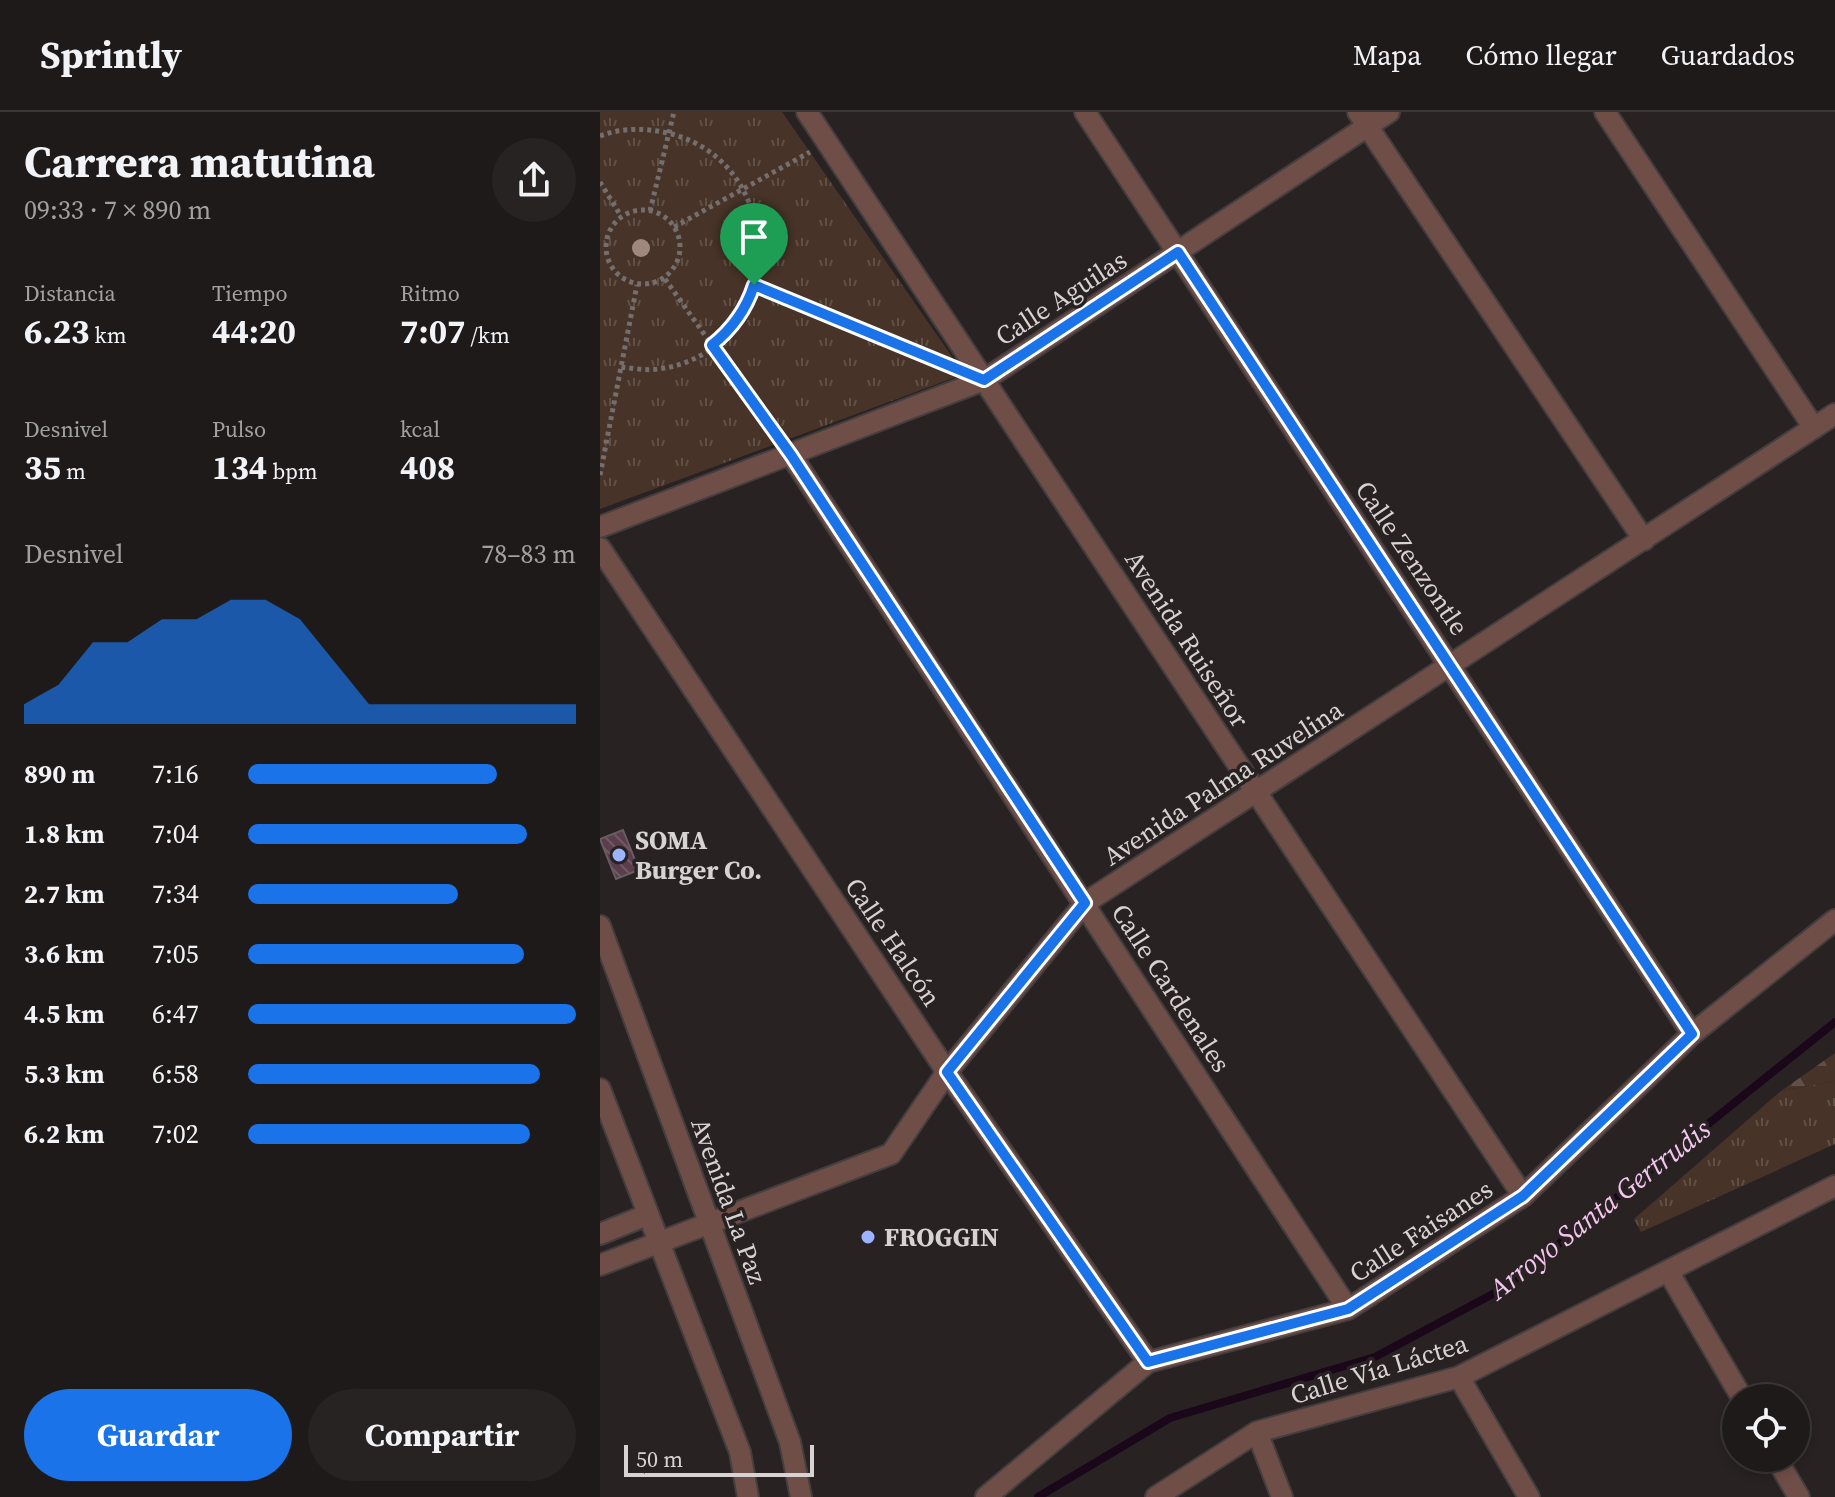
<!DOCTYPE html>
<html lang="es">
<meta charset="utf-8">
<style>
body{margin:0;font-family:"Source Serif 4",serif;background:#272323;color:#f1f3f6;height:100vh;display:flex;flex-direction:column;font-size:30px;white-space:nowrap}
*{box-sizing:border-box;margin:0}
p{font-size:26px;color:#a1a1a2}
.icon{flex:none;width:44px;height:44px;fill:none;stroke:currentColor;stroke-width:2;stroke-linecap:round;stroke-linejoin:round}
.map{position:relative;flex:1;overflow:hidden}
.drawer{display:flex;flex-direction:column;background:#1f1a1a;width:600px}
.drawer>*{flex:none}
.fabs{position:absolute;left:1122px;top:1272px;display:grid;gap:16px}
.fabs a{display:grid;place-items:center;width:88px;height:88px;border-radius:50%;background:#1f1a1a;box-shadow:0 4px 12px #0003,0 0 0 2px #3c3839;font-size:40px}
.scale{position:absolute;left:24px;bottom:20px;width:190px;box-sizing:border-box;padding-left:8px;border:4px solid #d8d3d3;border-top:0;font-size:22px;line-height:28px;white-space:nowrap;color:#d8d3d3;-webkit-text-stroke:6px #292223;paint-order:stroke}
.pin{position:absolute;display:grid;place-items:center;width:68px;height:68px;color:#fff;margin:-82px -34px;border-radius:50% 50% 50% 0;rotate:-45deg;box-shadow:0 0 8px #0007}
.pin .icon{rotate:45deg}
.round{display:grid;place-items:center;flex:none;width:84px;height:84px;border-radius:42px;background:#272323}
.summary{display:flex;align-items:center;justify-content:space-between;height:136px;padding:0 24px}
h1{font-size:44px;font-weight:700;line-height:60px}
.figures{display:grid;grid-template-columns:repeat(3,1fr);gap:12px;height:136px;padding:8px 24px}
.figures div{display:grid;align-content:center}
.figures b{font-size:34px;font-weight:700}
.figures small{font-size:22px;font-weight:400}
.figures p{font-size:22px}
.chart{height:224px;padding:16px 24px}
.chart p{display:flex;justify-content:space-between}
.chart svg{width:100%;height:144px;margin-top:8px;fill:#1a73e8;opacity:.7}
.button{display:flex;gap:16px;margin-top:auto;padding:16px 24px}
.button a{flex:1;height:92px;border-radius:48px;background:#1a73e8;color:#fff;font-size:32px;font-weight:700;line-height:92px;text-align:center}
.button a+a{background:#272323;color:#f1f3f6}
ul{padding:0 24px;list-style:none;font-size:26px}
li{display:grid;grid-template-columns:128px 96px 1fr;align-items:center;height:60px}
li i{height:20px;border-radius:10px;background:#1a73e8}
header{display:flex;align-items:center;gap:48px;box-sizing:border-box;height:112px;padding:0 40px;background:#1f1a1a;border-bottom:2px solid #3c3839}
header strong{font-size:38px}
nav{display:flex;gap:44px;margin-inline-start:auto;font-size:28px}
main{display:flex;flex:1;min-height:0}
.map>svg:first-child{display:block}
.forest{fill:url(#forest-firs)}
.park{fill:url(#park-tufts)}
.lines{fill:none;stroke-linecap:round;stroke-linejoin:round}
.stream{stroke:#1a0719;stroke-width:8}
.building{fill:url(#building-back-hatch);stroke:#665e62;stroke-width:2}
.minor-casing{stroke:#453e3f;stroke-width:24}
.tertiary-casing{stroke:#453e3f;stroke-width:24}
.path{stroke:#746e6e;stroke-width:5;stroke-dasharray:4 4;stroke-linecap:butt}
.minor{stroke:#704e48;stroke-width:20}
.tertiary{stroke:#704e48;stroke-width:20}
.tree{fill:#9e887e}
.route-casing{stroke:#fff;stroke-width:16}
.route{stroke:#1a73e8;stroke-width:10}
.poi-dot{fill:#9bb4fd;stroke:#292223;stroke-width:3}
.labels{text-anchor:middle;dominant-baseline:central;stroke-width:7;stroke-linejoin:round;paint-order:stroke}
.street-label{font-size:26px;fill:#d8d3d3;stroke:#292223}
.poi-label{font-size:26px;font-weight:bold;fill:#d8d3d3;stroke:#292223;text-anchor:start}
.water-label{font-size:28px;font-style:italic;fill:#f5c6f0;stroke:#292223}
</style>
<header>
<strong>Sprintly</strong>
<nav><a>Mapa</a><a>Cómo llegar</a><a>Guardados</a></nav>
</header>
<main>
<section class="drawer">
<div class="summary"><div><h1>Carrera matutina</h1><p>09:33 · 7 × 890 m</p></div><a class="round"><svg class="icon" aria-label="share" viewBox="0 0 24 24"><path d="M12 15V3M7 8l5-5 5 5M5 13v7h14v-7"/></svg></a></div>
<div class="figures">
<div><p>Distancia</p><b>6.23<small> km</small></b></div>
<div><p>Tiempo</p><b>44:20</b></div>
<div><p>Ritmo</p><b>7:07<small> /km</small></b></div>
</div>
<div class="figures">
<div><p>Desnivel</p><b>35<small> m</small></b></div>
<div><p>Pulso</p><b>134<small> bpm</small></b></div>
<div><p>kcal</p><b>408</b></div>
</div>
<div class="chart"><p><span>Desnivel</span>78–83 m</p>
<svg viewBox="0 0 160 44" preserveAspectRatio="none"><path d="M0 44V38L10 32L20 19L30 19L40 12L50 12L60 6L70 6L80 12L90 25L100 38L110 38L120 38L130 38L140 38L150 38L160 38V44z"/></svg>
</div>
<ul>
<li><b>890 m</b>7:16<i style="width:76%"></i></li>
<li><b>1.8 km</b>7:04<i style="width:85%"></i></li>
<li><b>2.7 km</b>7:34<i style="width:64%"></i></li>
<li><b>3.6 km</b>7:05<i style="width:84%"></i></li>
<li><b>4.5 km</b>6:47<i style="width:100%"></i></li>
<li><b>5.3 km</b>6:58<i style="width:89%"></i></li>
<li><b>6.2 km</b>7:02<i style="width:86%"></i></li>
</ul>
<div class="button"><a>Guardar</a><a>Compartir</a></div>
</section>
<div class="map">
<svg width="1235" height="1385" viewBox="0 0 1235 1385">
<defs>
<pattern id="forest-firs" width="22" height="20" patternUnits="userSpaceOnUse" patternTransform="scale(2)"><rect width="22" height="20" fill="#473327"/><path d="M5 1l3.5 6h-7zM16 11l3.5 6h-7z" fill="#615045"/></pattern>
<pattern id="park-tufts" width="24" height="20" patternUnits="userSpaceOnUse" patternTransform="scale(2)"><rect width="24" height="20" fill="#473327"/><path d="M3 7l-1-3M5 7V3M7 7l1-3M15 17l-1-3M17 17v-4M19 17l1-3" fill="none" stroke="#615045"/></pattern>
<pattern id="building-back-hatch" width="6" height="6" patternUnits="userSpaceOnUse" patternTransform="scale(2)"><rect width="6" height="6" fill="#5b3d4b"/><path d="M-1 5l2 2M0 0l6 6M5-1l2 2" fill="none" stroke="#725864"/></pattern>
</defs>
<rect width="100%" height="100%" fill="#292223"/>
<!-- forest -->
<path class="forest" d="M1235 941V969L1181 979Z"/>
<!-- park -->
<path class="park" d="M0 0H182L364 262 0 397Z
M1235 969V1032L1041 1120 1034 1107 1181 979Z"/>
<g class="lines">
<!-- stream -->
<path class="stream" d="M438 1385 570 1306 775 1245 904 1176 1235 910"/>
</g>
<!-- building -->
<path class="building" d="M23 718 39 758 16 767 0 727Z"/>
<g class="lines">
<defs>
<path id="minor" d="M207 0 923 1084
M485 0 1092 922
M758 0 1044 428
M1005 0 1214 316
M191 343 748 1197
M0 415 384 268 789 0
M0 436 347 960 548 1250
M0 1122 47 1103
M0 1153 291 1042 347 960 485 791 1235 302
M1068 1159 1142 1286
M859 1265 929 1385
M657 1320 682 1385
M1176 1346 1199 1385
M386 1385 548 1250 748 1197 923 1084 1092 922 1235 808
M556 1385 657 1320 859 1265 1235 1074"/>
<path id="tertiary" d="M0 814 190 1330 201 1385
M0 977 140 1340 148 1385"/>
</defs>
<!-- minor casing -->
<use href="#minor" class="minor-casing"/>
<!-- tertiary casing -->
<use href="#tertiary" class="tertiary-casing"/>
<!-- path -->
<path class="path" d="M0 24C24 15 48 16 72 22 196 57 181 243 58 257 46 259 33 256 21 255
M0 70 21 104
M6 135a37 37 0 1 1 74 0a37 37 0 1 1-74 0Z
M50 99 74 0
M74 115 210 40
M65 167 178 326
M154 173 346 252
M0 363 37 173"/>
<!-- minor -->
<use href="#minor" class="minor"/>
<!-- tertiary -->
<use href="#tertiary" class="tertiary"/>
</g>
<!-- trees -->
<circle class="tree" cx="41" cy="136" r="9"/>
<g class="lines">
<defs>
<path id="route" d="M578 140 1092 922 923 1084 748 1197 548 1250 347 960 485 791 191 343 112 233C132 217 146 198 154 173L384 268Z"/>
</defs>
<!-- route casing -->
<use href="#route" class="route-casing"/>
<!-- route -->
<use href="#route" class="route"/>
</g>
<!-- markers -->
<g class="poi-dot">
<circle cx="19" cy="743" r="8"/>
<circle cx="268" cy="1125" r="8"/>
</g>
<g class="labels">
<!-- street labels -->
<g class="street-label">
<text transform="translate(461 186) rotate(-33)">Calle Aguilas</text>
<text transform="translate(812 446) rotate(56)">Calle Zenzontle</text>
<text transform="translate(587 527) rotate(57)">Avenida Ruiseñor</text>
<text transform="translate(623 671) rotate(-33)">Avenida Palma Ruvelina</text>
<text transform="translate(293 830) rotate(56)">Calle Halcón</text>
<text transform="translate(571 876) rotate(57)">Calle Cardenales</text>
<text transform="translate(129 1089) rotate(70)">Avenida La Paz</text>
<text transform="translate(821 1119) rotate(-33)">Calle Faisanes</text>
<text transform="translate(779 1257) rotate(-17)">Calle Vía Láctea</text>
</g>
<!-- poi labels -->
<g class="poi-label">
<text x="35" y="728">SOMA<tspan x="35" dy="30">Burger Co.</tspan></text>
<text x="284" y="1125">FROGGIN</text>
</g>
<!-- water labels -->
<g class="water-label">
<text transform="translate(999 1097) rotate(-38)">Arroyo Santa Gertrudis</text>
</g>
</g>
</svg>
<div class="fabs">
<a><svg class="icon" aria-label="locate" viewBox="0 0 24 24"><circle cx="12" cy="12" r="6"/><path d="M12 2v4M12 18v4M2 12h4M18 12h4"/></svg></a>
</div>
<div class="scale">50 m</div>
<div class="pin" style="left:154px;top:173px;background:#1e9e55"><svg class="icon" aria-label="arrive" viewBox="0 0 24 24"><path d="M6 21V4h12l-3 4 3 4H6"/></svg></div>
</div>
</main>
